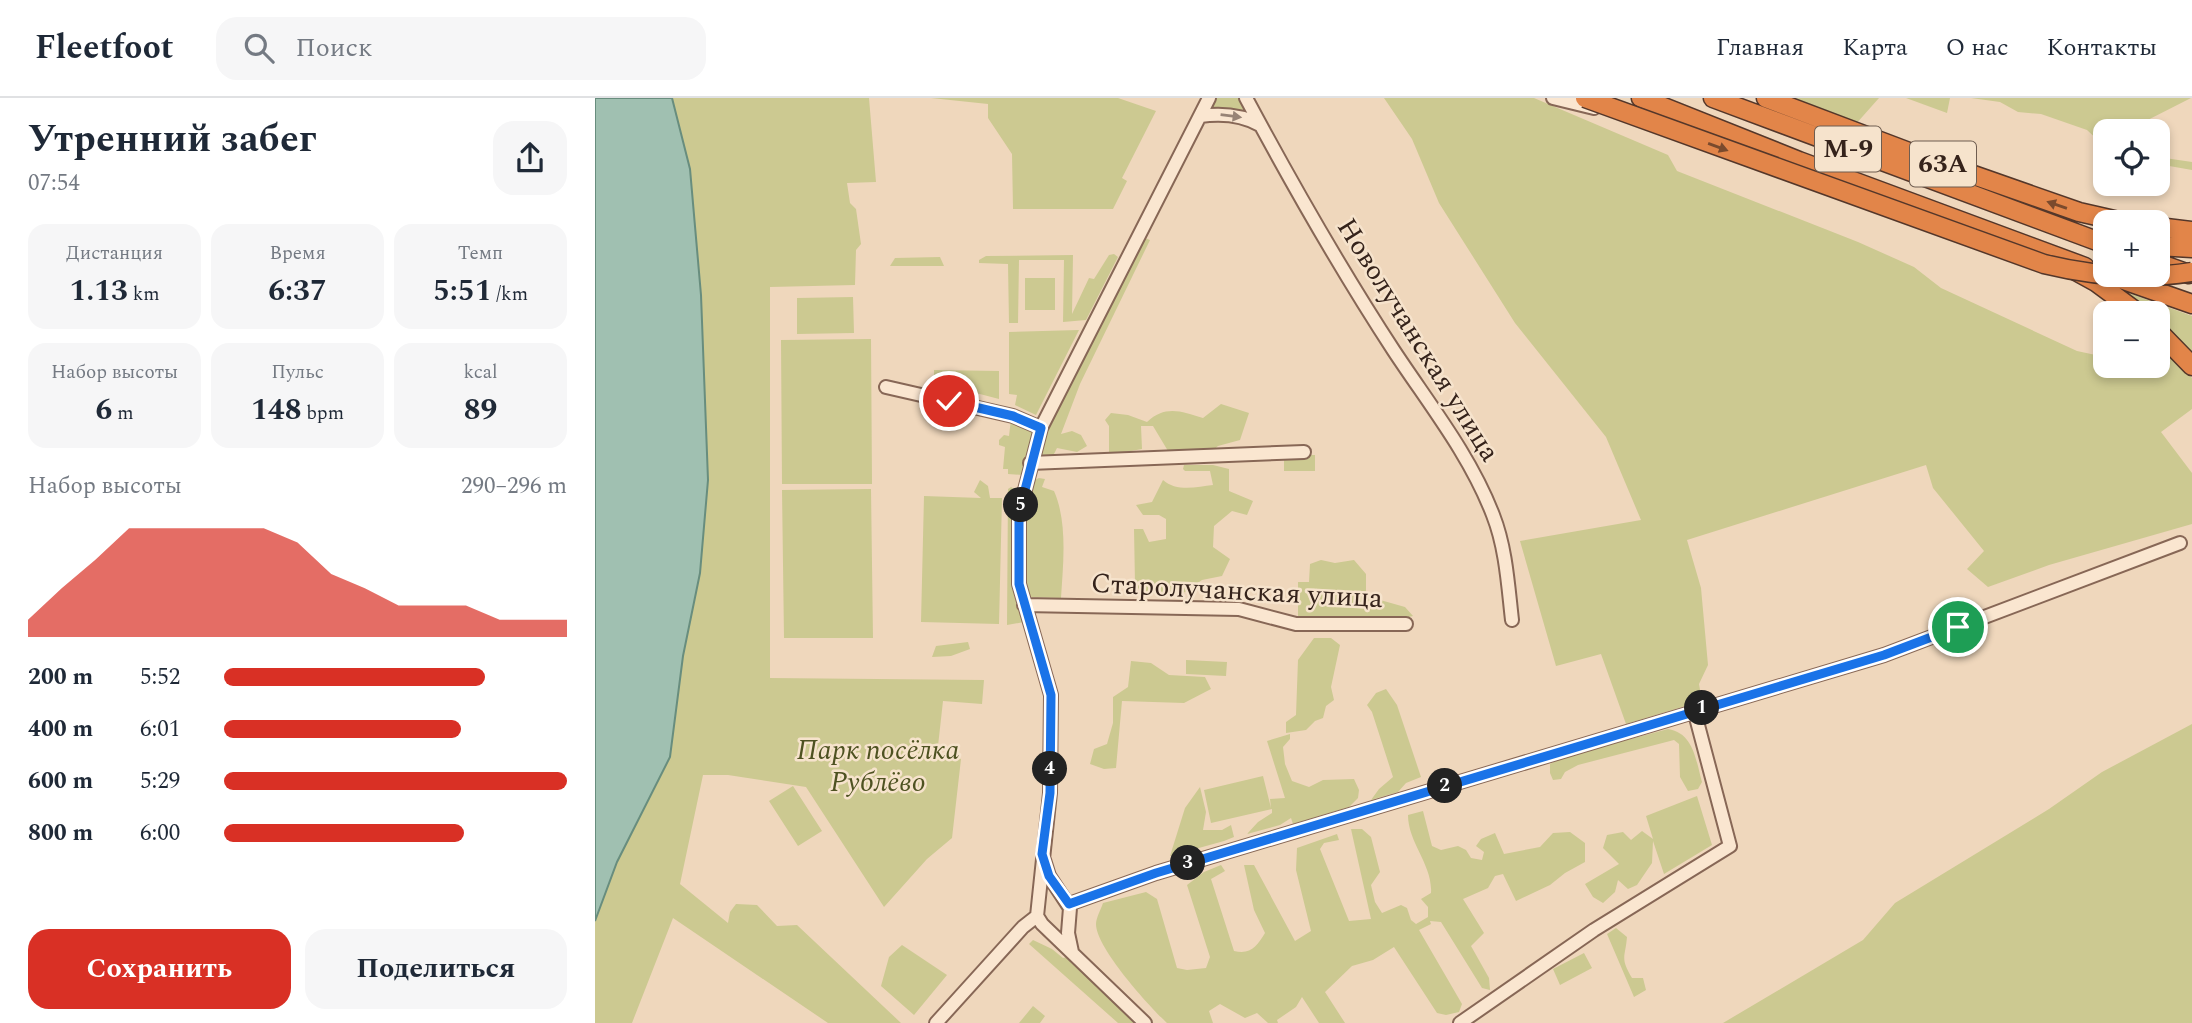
<!DOCTYPE html>
<html lang="ru">
<meta charset="utf-8">
<style>
body{margin:0;font-family:Spectral,serif;background:#f6f6f7;color:#1f2937;height:100vh;display:flex;flex-direction:column;font-size:26px;white-space:nowrap}
*{box-sizing:border-box;margin:0}
p{font-size:23px;color:#747a83}
.icon{flex:none;width:38px;height:38px;fill:none;stroke:currentColor;stroke-width:2;stroke-linecap:round;stroke-linejoin:round}
.map{position:relative;flex:1;overflow:hidden}
.drawer{display:flex;flex-direction:column;background:#fff;width:595px}
.drawer>*{flex:none}
.controls{position:absolute;left:1498px;top:21px;display:grid;gap:14px}
.controls a{display:grid;place-items:center;width:77px;height:77px;border-radius:14px;background:#fff;box-shadow:0 4px 10px #0003;font-size:35px}
.pin{position:absolute;display:grid;place-items:center;width:60px;height:60px;color:#fff;margin:-30px;border:4px solid #fff;border-radius:50%;box-shadow:0 2px 7px #0007}
.km{position:absolute;width:35px;height:35px;margin:-18px;border-radius:50%;background:#222;color:#fff;font-size:19px;line-height:35px;text-align:center}
.round{display:grid;place-items:center;flex:none;width:74px;height:74px;border-radius:21px;background:#f6f6f7}
.summary{display:flex;align-items:center;justify-content:space-between;height:119px;padding:0 28px}
h1{font-size:38px;font-weight:700;line-height:52px}
.metrics{display:grid;grid-template-columns:repeat(3,1fr);gap:10px;height:119px;padding:7px 28px}
.metrics div{display:grid;align-content:center;border-radius:18px;background:#f6f6f7;text-align:center}
.metrics b{font-size:30px;font-weight:700}
.metrics small{font-size:19px;font-weight:400}
.metrics p{font-size:19px}
.chart{height:196px;padding:14px 28px}
.chart p{display:flex;justify-content:space-between}
.chart svg{width:100%;height:126px;margin-top:7px;fill:#d93025;opacity:.7}
.cta{display:flex;gap:14px;margin-top:auto;padding:14px 28px}
.cta a{flex:1;height:80px;border-radius:21px;background:#d93025;color:#fff;font-size:28px;font-weight:700;line-height:80px;text-align:center}
.cta a+a{background:#f6f6f7;color:#1f2937}
ul{padding:0 28px;list-style:none;font-size:23px}
li{display:grid;grid-template-columns:112px 84px 1fr;align-items:center;height:52px}
li i{height:18px;border-radius:9px;background:#d93025}
header{display:flex;align-items:center;gap:42px;box-sizing:border-box;height:98px;padding:0 35px;background:#fff;border-bottom:2px solid #e0e1e3}
header strong{font-size:33px}
nav{display:flex;gap:38px;margin-inline-start:auto;font-size:24px}
.search{width:490px;height:63px;background:#f6f6f7;display:flex;align-items:center;gap:18px;box-sizing:border-box;padding:0 24px;border-radius:21px;color:#747a83;font-size:26px}
main{display:flex;flex:1;min-height:0}
.map>svg:first-child{display:block}
.green{fill:#ccc991}
.water{fill:#a0c0b1;stroke:#688d7e;stroke-width:2}
.lines{fill:none;stroke-linecap:round;stroke-linejoin:round}
.minor-casing{stroke:#876756;stroke-width:16}
.highway-casing{stroke:#54372a;stroke-width:21}
.minor{stroke:#fae6d0;stroke-width:12}
.highway{stroke:#e28549;stroke-width:18}
.highway-bridge-casing{stroke:#54372a;stroke-width:21;stroke-linecap:butt}
.highway-bridge{stroke:#e28549;stroke-width:18}
.oneway{fill:#988476}
.oneway2{fill:#7a4a2d}
.route-casing{stroke:#fff;stroke-width:14}
.route{stroke:#1a73e8;stroke-width:9}
.labels{text-anchor:middle;dominant-baseline:central;stroke-width:5;stroke-linejoin:round;paint-order:stroke}
.shield{fill:#f6e3cc;stroke:#6f5d50;stroke-width:2}
.shield-label{font-size:26px;font-weight:bold;fill:#35231b}
.street-label{font-size:28px;fill:#35231b;stroke:#f6e3cc}
.park-label{font-size:28px;font-style:italic;fill:#4e5221;stroke:#f6e3cc}
</style>
<header>
<strong>Fleetfoot</strong>
<div class="search"><svg class="icon" aria-label="search" viewBox="0 0 24 24"><circle cx="10" cy="10" r="6"/><path d="M15 15l6 6"/></svg>Поиск</div>
<nav><a>Главная</a><a>Карта</a><a>О нас</a><a>Контакты</a></nav>
</header>
<main>
<section class="drawer">
<div class="summary"><div><h1>Утренний забег</h1><p>07:54</p></div><a class="round"><svg class="icon" aria-label="share" viewBox="0 0 24 24"><path d="M12 15V3M7 8l5-5 5 5M5 13v7h14v-7"/></svg></a></div>
<div class="metrics">
<div><p>Дистанция</p><b>1.13<small> km</small></b></div>
<div><p>Время</p><b>6:37</b></div>
<div><p>Темп</p><b>5:51<small> /km</small></b></div>
</div>
<div class="metrics">
<div><p>Набор высоты</p><b>6<small> m</small></b></div>
<div><p>Пульс</p><b>148<small> bpm</small></b></div>
<div><p>kcal</p><b>89</b></div>
</div>
<div class="chart"><p><span>Набор высоты</span>290–296 m</p>
<svg viewBox="0 0 160 44" preserveAspectRatio="none"><path d="M0 44V38L10 27L20 17L30 6L40 6L50 6L60 6L70 6L80 11L90 22L100 27L110 33L120 33L130 33L140 38L150 38L160 38V44z"/></svg>
</div>
<ul>
<li><b>200 m</b>5:52<i style="width:76%"></i></li>
<li><b>400 m</b>6:01<i style="width:69%"></i></li>
<li><b>600 m</b>5:29<i style="width:100%"></i></li>
<li><b>800 m</b>6:00<i style="width:70%"></i></li>
</ul>
<div class="cta"><a>Сохранить</a><a>Поделиться</a></div>
</section>
<div class="map">
<svg width="1597" height="925" viewBox="0 0 1597 925">
<rect width="100%" height="100%" fill="#efd7bc"/>
<!-- green -->
<path class="green" d="M77 0H274L281 84 252 85 255 105 261 111 266 146 261 152 260 187 175 189V580L389 582 387 606 348 603 342 657 366 661 357 740 332 761 289 809 211 689 133 677H108L85 786 133 825 135 814 141 806 162 807 182 828 202 827 306 925H233L78 820 37 925H0V823L22 764 88 558 105 475 113 382 106 197 95 71Z
M336 0H523L561 13 527 80 532 83 518 111H418L417 56 393 20V6Z
M620 0H644L652 14 620 11 617 8Z
M789 0H939L1073 57 1082 73 1263 144 1319 169 1346 190 1482 253 1510 259V268H1563V240L1597 280V311L1566 334 1597 375V426L1454 467 1393 489 1372 471 1389 453 1338 390 1331 367 1092 442 1106 490 1113 567 1104 586 1107 603 1031 626 1006 556 961 568 925 443 1046 422 1011 339 920 225 844 105 817 41Z
M1190 0H1284L1260 27Z
M1311 0H1355L1352 15Z
M1376 0H1596L1531 33H1510V44L1507 46 1492 32 1446 16 1423 14 1405 4Z
M1563 59 1597 64V72L1563 66Z
M547 139 555 142 485 286 466 336 477 333 486 337 492 348 482 354 462 350 458 358H448L443 355 446 339Z
M519 156 523 159 491 222 468 224 469 162H424L423 225H414L413 166 384 165V162L391 158 478 157 477 216 494 180 499 181 514 157Z
M345 159 349 168H295L300 160Z
M430 180H460V212H430Z
M1528 193 1597 218V255L1563 224V215H1551L1529 198Z
M258 199 259 235 202 236V200Z
M484 232 441 317 420 307 422 297 414 296V234Z
M276 241 277 386H187L186 242Z
M339 272 404 273V301L339 284Z
M626 306 654 315 645 342 623 348 616 354 573 353 558 328H546L547 351 519 356 514 354V328L510 322 516 315 533 317 552 324C570 307 586 313 608 320Z
M416 321 442 331 431 358 428 377 413 376V371H408L410 349 404 347V342L409 337 414 338Z
M689 357H720V373H689Z
M589 367H618L634 371V393L658 403 652 417 637 413 619 428 618 449 635 461 627 478 607 482 584 498 547 495 540 486 539 431H548L554 444 571 441V421L564 417H548L541 407 557 404 568 382C581 394 602 389 618 387L615 373H590L588 371Z
M444 380 450 381 447 389 459 393C473 425 468 467 466 500L432 499C421 466 429 416 437 383Z
M385 382 393 388 395 400H407L404 526 326 524 329 398 386 400 379 394Z
M416 389 425 394 422 415 419 497 429 524 412 527 413 391Z
M276 391 278 540H189L187 392Z
M726 462 740 465 759 462 771 476V498L810 509 818 518 796 523 703 522V484H714L715 466Z
M719 540H736L745 547 736 589 739 602 731 608 728 620 720 623 711 632 691 635V624L701 617 703 562Z
M373 544 375 551 356 558 337 559 341 548Z
M591 562 632 564 631 578 591 576Z
M536 563 556 565 574 577 610 579 616 591 589 605 527 603 521 670 509 671 495 666 499 651 512 646 518 625V599L533 589Z
M791 591 802 607 826 679 811 685 803 694 776 702 784 691 798 679 777 614 772 607 781 595Z
M1597 626V925H1128L1268 842 1300 805 1454 711 1507 674Z
M1073 631C1099 635 1101 663 1107 684L1103 691 1093 693 1085 679 1084 646 1079 642 983 667 970 674 966 681 958 682 955 675V666L968 659Z
M695 636V641L688 649 690 666 697 683 714 689 728 682 759 681 764 692 763 700 754 709 698 726 696 720 685 727 652 736 663 724 677 715V711L616 725 609 692 668 678 676 710 675 701 690 700 672 643Z
M198 688 227 733 203 748 174 703Z
M605 689 611 714 608 732H627L636 727 639 739 629 743 575 758 590 710Z
M1102 698 1117 747 1069 776 1058 743 1057 765 1042 787 1033 791 1023 782 1020 794 1008 805 998 799 990 786 1024 766 1008 750 1012 737 1028 734 1036 742 1047 733 1058 741 1051 718Z
M828 713 837 748 846 752 863 748 871 752 876 760 887 762 889 754 881 748 886 741 900 735 909 756 945 749 958 735 975 734 990 745V764L970 775 955 787 921 803 908 776 900 778 893 790 868 801 889 835 876 848 894 880 895 892 887 890 846 824 835 823 836 826 824 832 867 906 864 914 851 917 842 915 799 849 778 862 757 868 730 894 750 925H724L707 899 701 909 682 922 683 925H673L662 915 650 920 625 906 614 913 618 925H572C554 908 501 850 501 826 501 820 506 811 508 805L551 794 562 801 582 870 592 872 611 870 615 859 592 787 609 774 626 767 630 773 616 781 639 853C656 857 662 848 670 835L659 812 649 767H659L700 843 716 833 701 772 702 750 742 736 744 742 729 745 725 751 754 823 776 821 756 731H767L776 739 785 774 776 787 780 804 787 815 806 807 812 810 816 822 821 826 833 819V809L826 801 836 795C838 767 813 745 813 717Z
M1021 830 1032 839C1030 861 1025 859 1037 880H1048L1051 892 1039 899 1012 836Z
M438 842 457 851 468 860 476 858 547 925H523L434 846Z
M307 847 352 877 319 917 286 888 294 859Z
M989 855 997 870 965 887 958 871Z
M438 908 450 918 445 925H424Z"/>
<!-- water -->
<path class="water" d="M0 0H77L95 71 106 197 113 382 105 475 88 558 75 659 22 764 0 823Z"/>
<g class="lines">
<defs>
<path id="minor" d="M651 0C697 86 746 172 799 253 834 306 875 357 898 417 911 450 913 487 917 522
M958 0 999 10
M605 18C626 15 646 16 665 27
M291 289 418 318 446 330
M435 365 709 354
M429 507 644 511 701 526H811
M449 762 454 778 475 810 473 835 477 854
M474 806 561 775 1289 557 1585 445
M341 925 428 829 442 818
M550 925 447 826 442 818 455 695 456 597 424 486V415L446 330 614 0
M865 925 999 832 1135 748 1099 612"/>
<path id="highway" d="M1046 0 1204 63 1490 169
M1118 0 1510 146
M1171 0 1327 59 1484 114 1528 124
M1563 129 1597 133
M1563 148 1597 150
M1563 165 1594 176
M1481 173 1501 184 1543 215
M1520 179 1597 206
M1563 233 1597 268"/>
</defs>
<!-- minor casing -->
<use href="#minor" class="minor-casing"/>
<!-- highway casing -->
<use href="#highway" class="highway-casing"/>
<!-- minor -->
<use href="#minor" class="minor"/>
<!-- highway -->
<use href="#highway" class="highway"/>
<defs>
<path id="highway-bridge" d="M990 0 1449 166C1498 178 1547 182 1597 174"/>
</defs>
<!-- highway-bridge casing -->
<use href="#highway-bridge" class="highway-bridge-casing"/>
<!-- highway-bridge -->
<use href="#highway-bridge" class="highway-bridge"/>
</g>
<!-- one-way arrows -->
<defs><path id="oneway-solid" d="M-6-.8H1V-3.2L6.5 0L1 3.2V.8H-6Z" transform="scale(1.75)"/></defs>
<use class="oneway" href="#oneway-solid" transform="translate(636 18) rotate(7)"/>
<g class="oneway2">
<use href="#oneway-solid" transform="translate(1123 49) rotate(20)"/>
<use href="#oneway-solid" transform="translate(1462 107) rotate(-161)"/>
</g>
<g class="lines">
<defs>
<path id="route" d="M354 303 418 318 446 330 424 415V486L456 597 455 695 447 756 454 778 474 806 561 775 1289 557 1363 529"/>
</defs>
<!-- route casing -->
<use href="#route" class="route-casing"/>
<!-- route -->
<use href="#route" class="route"/>
</g>
<g class="labels">
<!-- shield labels -->
<g class="shield">
<rect x="1220" y="28.5" width="66" height="45" rx="5"/>
<rect x="1315" y="43.5" width="66" height="45" rx="5"/>
</g>
<g class="shield-label">
<text x="1253" y="51">М-9</text>
<text x="1348" y="66">63A</text>
</g>
<!-- street labels -->
<g class="street-label">
<text transform="translate(823 242) rotate(58)">Новолучанская улица</text>
<text transform="translate(642 493) rotate(3)">Старолучанская улица</text>
</g>
<!-- park labels -->
<g class="park-label">
<text x="283" y="652">Парк посёлка<tspan x="283" dy="32">Рублёво</tspan></text>
</g>
</g>
</svg>
<div class="controls">
<a><svg class="icon" aria-label="locate" viewBox="0 0 24 24"><circle cx="12" cy="12" r="6"/><path d="M12 2v4M12 18v4M2 12h4M18 12h4"/></svg></a>
<a>+</a>
<a>−</a>
</div>
<div class="pin" style="left:1363px;top:529px;background:#1e9e55"><svg class="icon" aria-label="arrive" viewBox="0 0 24 24"><path d="M6 21V4h12l-3 4 3 4H6"/></svg></div>
<div class="pin" style="left:354px;top:303px;background:#d93025"><svg class="icon" aria-label="check" viewBox="0 0 24 24"><path d="M5 12l5 5 9-10"/></svg></div>
<b class="km" style="left:1107px;top:610px">1</b>
<b class="km" style="left:850px;top:688px">2</b>
<b class="km" style="left:593px;top:765px">3</b>
<b class="km" style="left:455px;top:671px">4</b>
<b class="km" style="left:426px;top:407px">5</b>
</div>
</main>
